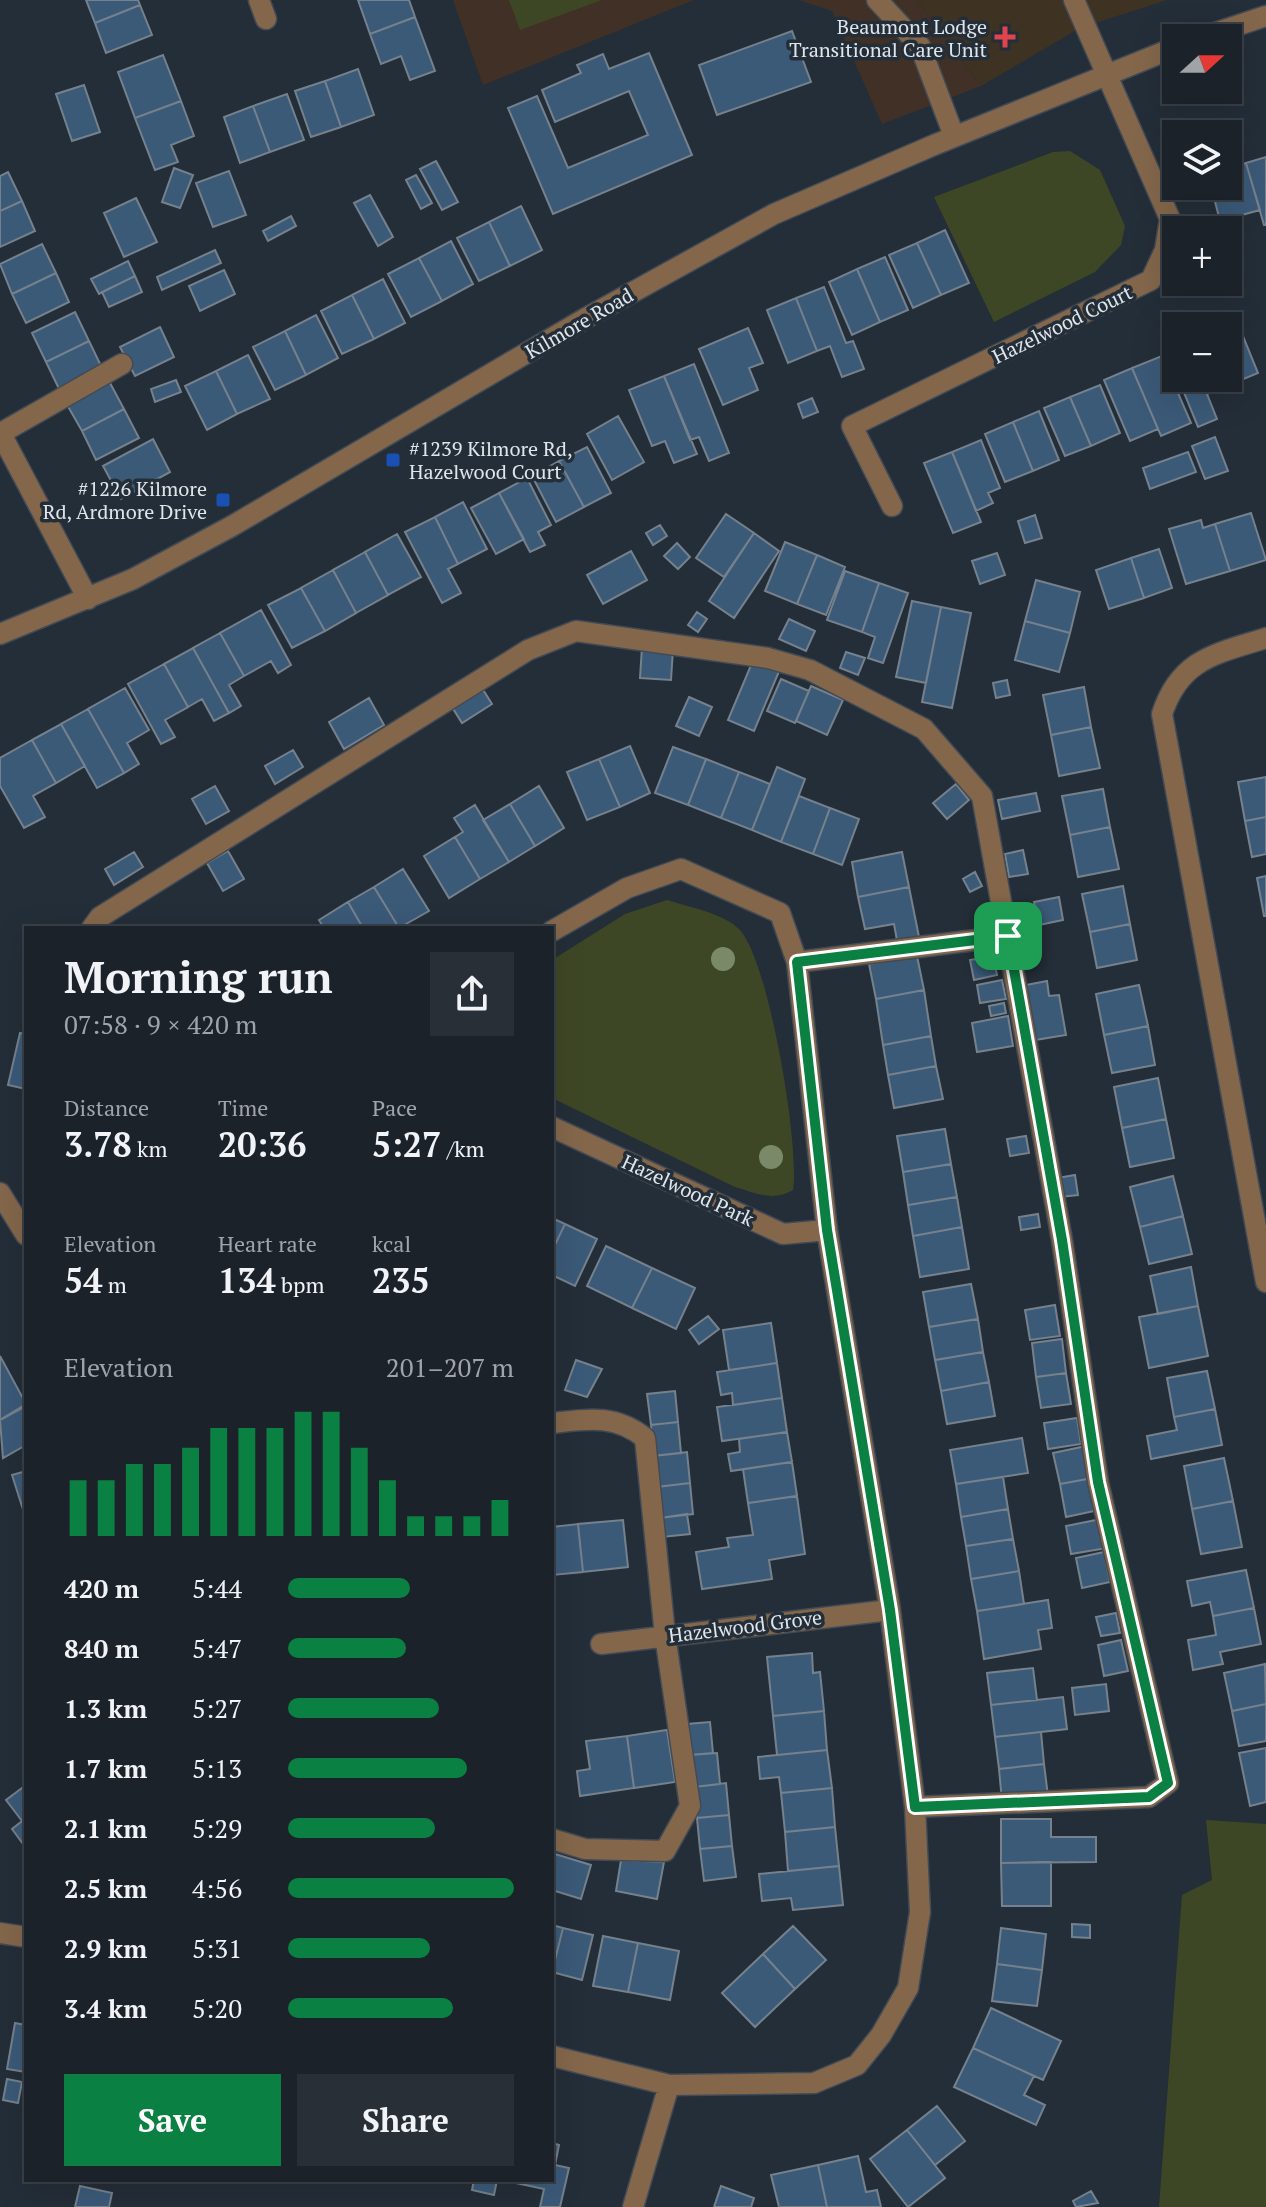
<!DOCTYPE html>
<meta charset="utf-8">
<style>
body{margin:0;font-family:"PT Serif",serif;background:#282f36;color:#f1f3f6;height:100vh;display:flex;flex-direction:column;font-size:30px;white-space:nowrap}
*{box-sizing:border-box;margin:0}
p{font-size:26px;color:#a0a4a8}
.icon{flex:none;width:44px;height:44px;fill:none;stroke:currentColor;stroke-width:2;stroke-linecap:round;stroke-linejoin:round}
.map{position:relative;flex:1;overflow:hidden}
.sheet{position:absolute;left:24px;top:926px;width:530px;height:1256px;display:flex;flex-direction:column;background:#1b222a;border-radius:0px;box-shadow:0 8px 32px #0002,0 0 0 2px #393f47}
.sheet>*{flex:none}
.needle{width:52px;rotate:69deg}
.tools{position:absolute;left:1162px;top:24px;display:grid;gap:16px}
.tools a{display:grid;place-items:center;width:80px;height:80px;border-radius:0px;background:#1b222a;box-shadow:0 8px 32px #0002,0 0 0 2px #393f47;font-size:40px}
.pin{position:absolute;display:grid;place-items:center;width:68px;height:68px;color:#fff;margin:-34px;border-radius:16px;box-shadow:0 4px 12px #0006}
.round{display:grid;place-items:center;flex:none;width:84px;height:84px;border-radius:0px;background:#282f36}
.summary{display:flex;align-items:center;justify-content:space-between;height:136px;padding:0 40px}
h1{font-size:44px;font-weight:700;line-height:60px}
.figures{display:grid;grid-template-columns:repeat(3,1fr);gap:12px;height:136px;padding:8px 40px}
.figures div{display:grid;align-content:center}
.figures b{font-size:34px;font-weight:700}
.figures small{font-size:22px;font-weight:400}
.figures p{font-size:22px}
.chart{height:224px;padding:16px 40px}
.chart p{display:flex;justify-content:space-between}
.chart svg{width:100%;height:144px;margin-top:8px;stroke:#0b8043;stroke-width:6}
.button{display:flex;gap:16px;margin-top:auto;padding:16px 40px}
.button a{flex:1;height:92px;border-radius:0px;background:#0b8043;color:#fff;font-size:32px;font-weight:700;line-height:92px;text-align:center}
.button a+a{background:#282f36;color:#f1f3f6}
ul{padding:0 40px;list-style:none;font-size:26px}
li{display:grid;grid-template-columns:128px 96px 1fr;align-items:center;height:60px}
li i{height:20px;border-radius:10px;background:#0b8043}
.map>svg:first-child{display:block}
.education{fill:#403025}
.medical{fill:#3e3223}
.green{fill:#3e4725}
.building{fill:#3b5a78;stroke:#75818c;stroke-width:2}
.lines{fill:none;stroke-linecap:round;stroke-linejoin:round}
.minor-casing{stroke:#424b55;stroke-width:23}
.minor{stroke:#84674b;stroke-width:20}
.tree{fill:#7a8968}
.route-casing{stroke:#fff;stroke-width:16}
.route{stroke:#0b8043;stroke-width:10}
.health-dot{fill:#e0444e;stroke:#242e38;stroke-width:3}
.transit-dot{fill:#1a4fb4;stroke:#242e38;stroke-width:3}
.labels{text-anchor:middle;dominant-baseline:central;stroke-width:7;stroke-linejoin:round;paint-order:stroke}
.poi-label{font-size:20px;fill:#dee5eb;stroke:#242e38;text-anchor:end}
.street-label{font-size:20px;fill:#dee5eb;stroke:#242e38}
</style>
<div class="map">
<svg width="1266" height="2207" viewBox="0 0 1266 2207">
<rect width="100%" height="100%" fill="#242e38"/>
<!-- education -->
<path class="education" d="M453 0H694L483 85Z
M799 0H917L981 86 882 124 832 11Z"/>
<!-- medical -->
<path class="medical" d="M917 0H1167L1080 28 981 86Z"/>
<!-- green -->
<path class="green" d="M509 0H602L520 30Z
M1070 151 1100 170 1125 226 1121 245 1095 272 994 322 934 197 1053 152Z
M667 900C688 907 724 913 740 930 769 962 800 1146 793 1190 773 1202 756 1193 735 1187L552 1098V960L625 914Z
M1206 1820 1266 1824V2207H1159L1182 1895 1212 1880Z"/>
<!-- building -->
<path class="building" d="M86 0H138L140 5 95 23Z
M358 0H409L415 17 370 34Z
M140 5 152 35 106 53 95 23Z
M415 17 435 71 410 80 401 56 381 64 370 34Z
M792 31 811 82 717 115 699 65Z
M649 53 692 155 553 214 508 108 537 96 568 168 648 135 629 91 555 122 542 90 581 73 577 65 603 54 609 69Z
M163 55 181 101 135 118 118 72Z
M358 69 374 115 341 127 325 81Z
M325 81 341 127 311 137 295 91Z
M84 85 100 132 72 141 56 94Z
M287 94 304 140 270 152 253 106Z
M181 101 194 136 171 145 178 162 155 170 135 118Z
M253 106 270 152 240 163 224 117Z
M1266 157V225H1264L1246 163Z
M436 161 458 202 442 210 420 169Z
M1246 163 1260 210 1220 221 1211 186H1228V168Z
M174 168 193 175 180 208 162 202Z
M229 171 246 215 213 227 196 183Z
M8 172 22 201 0 211V176Z
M416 175 432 203 421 209 406 180Z
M370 195 393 237 378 246 354 203Z
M136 198 157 242 124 257 104 213Z
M22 201 35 231 0 247V211Z
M521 206 542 250 510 266 489 222Z
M291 216 296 226 268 241 263 231Z
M489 222 510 266 479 281 457 238Z
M945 230 969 283 941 295 917 243Z
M451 241 473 284 442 301 419 258Z
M917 243 941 295 913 308 889 255Z
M42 244 56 273 12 294 0 264Z
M215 250 221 263 162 290 157 277Z
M885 257 908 310 880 322 857 269Z
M419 258 442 301 411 317 388 274Z
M128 261 135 276 99 294 91 279Z
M857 269 880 322 852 335 829 282Z
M224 270 235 294 200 311 189 286Z
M56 273 69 302 26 323 12 294Z
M135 276 142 292 109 307 102 292Z
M383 279 405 323 374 339 352 295Z
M824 287 846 343 853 341 864 369 842 377 830 346 817 351 796 298Z
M352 295 374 339 342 354 321 311Z
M796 298 817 351 788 363 767 310Z
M75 312 89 341 46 362 32 333Z
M316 315 338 358 306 375 285 331Z
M1238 324 1258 373 1222 388 1218 378H1228V328Z
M160 327 174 357 135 376 120 347Z
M748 328 763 363 749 368 758 390 723 405 699 349Z
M285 331 306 375 275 390 253 347Z
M89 341 103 370 60 391 46 362Z
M248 355 270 399 237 414 216 371Z
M1162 356 1191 423 1161 436 1132 368Z
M694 364 729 453 709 461 699 437 690 440 664 376Z
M1132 368 1158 429 1130 441 1104 380Z
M216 371 237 414 207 430 185 386Z
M664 376 697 454 674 463 665 441 652 446 629 390Z
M1178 378H1218L1222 388 1207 394 1217 419 1198 427Z
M176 380 181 392 155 402 151 389Z
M109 381 124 409 82 431 66 403Z
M1100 385 1120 433 1091 446 1070 397Z
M1070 397 1091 446 1065 456 1044 408Z
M812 398 818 412 803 418 798 404Z
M124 409 139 438 96 460 82 431Z
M1039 411 1059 460 1033 471 1013 422Z
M618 416 644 462 612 480 587 434Z
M1013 422 1033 471 1005 482 985 434Z
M1215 437 1228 471 1205 479 1192 446Z
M153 439 170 472 121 499 103 466Z
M981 440 1000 488 988 493 993 503 976 511 952 452Z
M587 447 611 493 584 507 559 461Z
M952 452 981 522 953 533 924 463Z
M1188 452 1196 472 1150 489 1143 468Z
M559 461 584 507 556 522 532 476Z
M527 478 551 525 538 532 545 545 530 552 499 493Z
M499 493 524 539 496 554 471 508Z
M463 502 487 549 458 564 435 517Z
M1251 513 1266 560 1230 571 1215 524Z
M726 514 754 533 724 577 696 558Z
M1035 515 1042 538 1025 543 1018 521Z
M435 517 458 564 448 569 461 593 442 603 405 532Z
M1201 520 1203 528 1215 524 1230 571 1186 584 1169 529Z
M660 525 667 536 653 545 646 533Z
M754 533 779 551 734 618 709 601Z
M397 534 421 577 388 595 365 552Z
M785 542 817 555 797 604 765 591Z
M677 543 690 557 678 569 664 556Z
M1159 549 1172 588 1144 598 1131 558Z
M631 551 647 580 603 604 587 575Z
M365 552 388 595 356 613 333 570Z
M997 553 1005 575 980 584 972 561Z
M817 555 845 567 826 615 797 604Z
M1131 558 1144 598 1109 609 1096 570Z
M333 570 356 613 325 631 301 588Z
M845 571 879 583 862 632 827 620Z
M1036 580 1080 592 1070 633 1025 621Z
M879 583 908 593 883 663 868 658 875 637 862 632Z
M301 588 325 631 292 648 268 605Z
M912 601 941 607 926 683 896 677Z
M941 607 971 613 952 708 922 702Z
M261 610 291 665 278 673 271 661 244 676 220 633Z
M697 612 707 619 698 632 688 625Z
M789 619 815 631 806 651 779 639Z
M1025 621 1070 633 1059 672 1015 660Z
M220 633 244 676 229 685 241 706 229 713 193 648Z
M642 647 673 649 671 680 640 678Z
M193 648 229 713 214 721 202 699 188 707 164 664Z
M846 652 865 658 858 675 840 668Z
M754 658 780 669 754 731 728 720Z
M164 664 188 707 165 720 175 737 161 744 128 684Z
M781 679 809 691 795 723 767 711Z
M1007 680 1010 695 996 698 993 683Z
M811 686 843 700 827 735 796 721Z
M1084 687 1091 727 1051 735 1043 695Z
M125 688 149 730 127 743 139 764 124 773 88 709Z
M482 688 492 704 462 723 452 707Z
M689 697 712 707 699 736 676 726Z
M369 698 384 725 344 749 329 722Z
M88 709 124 773 97 788 61 724Z
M61 724 85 766 56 783 32 740Z
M1091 727 1100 768 1059 776 1051 735Z
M32 740 56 783 33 796 45 817 24 828 0 786V758Z
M630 746 650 793 620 807 599 759Z
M673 747 706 759 688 805 655 793Z
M293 750 303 767 275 784 265 766Z
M599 759 620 807 587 820 567 772Z
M706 759 739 772 721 818 688 805Z
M777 767 805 779 781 842 752 830Z
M739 772 770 784 752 830 721 818Z
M1266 777V817L1245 821 1238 782Z
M956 784 969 800 947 819 933 803Z
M215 786 229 811 206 824 192 799Z
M539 786 564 828 535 846 510 804Z
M1103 789 1110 827 1070 835 1062 796Z
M1036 793 1040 811 1002 819 998 800Z
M799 796 830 808 813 854 781 842Z
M510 804 535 846 509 862 483 820Z
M475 805 509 862 480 879 455 837 463 832 454 818Z
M830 808 859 819 842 865 813 854Z
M1266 817V854L1252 857 1245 821Z
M1110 827 1119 869 1078 877 1070 835Z
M455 837 480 879 449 898 424 856Z
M1023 850 1028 874 1009 877 1005 854Z
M228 851 244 879 223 891 207 863Z
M134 852 143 867 114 885 105 869Z
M902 852 909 887 858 897 852 862Z
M403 869 429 911 399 928 374 887Z
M975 872 982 886 970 892 963 879Z
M1266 876V916H1264L1257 878Z
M1123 886 1130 924 1090 932 1082 894Z
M374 887 399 928H363L348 902Z
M909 887 920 942 898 946 894 924 865 929 858 897Z
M1059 897 1063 920 1039 925 1034 902Z
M348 902 363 928H324L319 920Z
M1130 924 1137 960 1097 968 1090 932Z
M917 956 924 990 876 999 869 964Z
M993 956 997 975 974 980 970 960Z
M1002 980 1006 999 980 1003 977 985Z
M1047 981 1049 996 1059 995 1066 1035 1035 1040 1026 985Z
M1139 985 1148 1026 1104 1035 1096 994Z
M924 990 931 1036 883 1045 876 999Z
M1004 1003 1006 1013 991 1016 989 1006Z
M1008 1016 1013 1046 977 1052 972 1023Z
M1148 1026 1155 1065 1112 1073 1104 1035Z
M20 1033 26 1034V1089L8 1085Z
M931 1036 936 1066 888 1075 883 1045Z
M936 1066 943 1099 894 1108 888 1075Z
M1158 1078 1166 1119 1122 1128 1114 1087Z
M1166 1119 1174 1158 1130 1167 1122 1128Z
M945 1129 951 1164 903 1172 897 1136Z
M1026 1136 1029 1153 1010 1156 1007 1139Z
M951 1164 957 1197 908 1205 903 1172Z
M1075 1175 1078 1195 1060 1197 1057 1178Z
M1173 1176 1183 1216 1140 1227 1130 1187Z
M957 1197 962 1227 913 1236 908 1205Z
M1038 1214 1040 1227 1021 1230 1019 1217Z
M1183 1216 1192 1254 1149 1264 1140 1227Z
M552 1218 565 1224 552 1251Z
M565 1224 597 1239 575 1286 552 1275V1251Z
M962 1227 969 1269 920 1277 913 1236Z
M606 1246 652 1268 632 1308 587 1286Z
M1191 1267 1198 1306 1158 1314 1150 1276Z
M652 1268 695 1288 676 1329 632 1308Z
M971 1284 978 1319 929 1327 923 1292Z
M1055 1305 1060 1336 1030 1340 1025 1310Z
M1198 1306 1208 1356 1149 1368 1139 1317Z
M708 1316 719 1329 699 1344 689 1330Z
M978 1319 983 1352 935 1360 929 1327Z
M771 1323 777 1363 729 1370 723 1330Z
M1062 1339 1066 1373 1036 1377 1032 1343Z
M983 1352 989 1382 941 1391 935 1360Z
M0 1356 26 1404 0 1420Z
M576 1360 602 1369 587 1397 565 1390Z
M777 1363 782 1398 733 1405 732 1393 721 1395 717 1372Z
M1207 1371 1215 1409 1174 1417 1167 1378Z
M1066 1373 1071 1404 1041 1408 1036 1377Z
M989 1382 995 1416 947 1424 941 1391Z
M675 1391 678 1422 651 1425 647 1394Z
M782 1398 787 1432 722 1441 717 1407Z
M26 1406V1445L3 1458 0 1420Z
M1215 1409 1222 1445 1151 1459 1147 1436 1177 1430 1174 1417Z
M1077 1418 1081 1444 1048 1449 1044 1423Z
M678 1422 681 1453 654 1456 651 1425Z
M787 1432 792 1462 731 1471 728 1454 740 1452 739 1439Z
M1022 1438 1028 1473 956 1484 950 1450Z
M1086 1446 1093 1478 1060 1484 1053 1453Z
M687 1452 690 1483 657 1487 654 1456Z
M1224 1458 1233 1501 1192 1509 1184 1466Z
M792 1462 797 1496 748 1503 743 1469Z
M26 1471V1519L12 1475Z
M1003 1477 1008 1509 961 1517 956 1484Z
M1093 1478 1099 1510 1066 1517 1060 1484Z
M690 1483 693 1514 660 1518 657 1487Z
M797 1496 805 1554 769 1560 772 1579 702 1589 696 1552 729 1547 727 1538 753 1535 748 1503Z
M1233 1501 1242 1547 1201 1554 1192 1509Z
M1008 1509 1013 1539 966 1546 961 1517Z
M687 1514 690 1534 662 1537 660 1518Z
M1101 1519 1107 1548 1071 1554 1066 1526Z
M623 1520 628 1567 583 1572 578 1524Z
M578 1524 583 1572 552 1575V1527Z
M1013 1539 1019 1571 971 1579 966 1546Z
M1104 1552 1110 1582 1082 1588 1076 1558Z
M1246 1570 1254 1608 1213 1616 1210 1602 1192 1606 1187 1581Z
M1019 1571 1024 1604 977 1611 971 1579Z
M1048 1600 1052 1628 1038 1630 1041 1649 984 1659 977 1611Z
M1254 1608 1261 1644 1220 1652 1223 1664 1193 1670 1188 1640 1216 1635 1213 1616Z
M1116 1613 1120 1633 1101 1636 1096 1617Z
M1121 1640 1128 1671 1104 1676 1098 1645Z
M812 1653 813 1673 820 1672 824 1711 773 1716 767 1657Z
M1265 1664 1266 1704 1232 1711 1224 1673Z
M1033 1668 1037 1700 991 1705 987 1673Z
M1106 1684 1109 1711 1075 1715 1072 1688Z
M1063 1697 1067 1729 995 1737 991 1705Z
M1266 1704V1741L1239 1746 1232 1711Z
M824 1711 827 1750 777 1755 773 1716Z
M710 1722 713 1753 690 1755 687 1724Z
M667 1730 675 1782 634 1788 627 1736Z
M1041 1732 1044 1764 999 1769 995 1737Z
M627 1736 634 1788 580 1796 577 1771 590 1769 586 1741Z
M1266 1748V1802L1250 1806 1239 1753Z
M827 1750 832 1788 781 1793 779 1777 760 1779 758 1757Z
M717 1753 720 1784 694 1787 690 1755Z
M1044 1764 1048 1796 1002 1801 999 1769Z
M726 1783 729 1815 697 1818 694 1787Z
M26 1785V1848L12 1829 22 1821 6 1800Z
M832 1788 835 1827 785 1832 781 1793Z
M729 1815 732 1846 700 1849 697 1818Z
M1001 1819H1051V1837H1096V1862L1001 1863Z
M835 1827 839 1866 788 1871 785 1832Z
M732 1846 736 1877 704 1881 700 1849Z
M555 1854 591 1865 581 1899 552 1890Z
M621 1860 664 1862 657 1899 616 1891Z
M1051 1862V1906H1002L1001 1863Z
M839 1866 843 1905 793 1910 791 1898 762 1901 759 1874Z
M1072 1924 1090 1925V1938L1072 1937Z
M552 1925 563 1928 552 1972Z
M793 1926 826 1960 795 1989 763 1954Z
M563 1928 593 1935 582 1980 552 1972Z
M1001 1928 1046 1934 1042 1970 997 1964Z
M603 1936 638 1943 628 1992 593 1986Z
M638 1943 679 1951 670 2000 628 1992Z
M763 1954 795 1989 755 2027 722 1993Z
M997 1964 1042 1970 1037 2006 992 2001Z
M991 2008 1061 2041 1043 2080 973 2048Z
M15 2023 26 2025V2072L7 2069Z
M973 2048 1034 2076 1024 2095 1045 2105 1036 2125 954 2087Z
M7 2079 22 2082 18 2103 3 2100Z
M937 2106 965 2141 935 2165 907 2130Z
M907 2130 945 2178 908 2207 870 2159Z
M552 2143 559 2145 555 2165 569 2168 560 2207H540L544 2189 516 2183 552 2180Z
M858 2156 866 2192 877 2190 881 2207H827L818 2165Z
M818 2165 827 2207H779L771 2175Z
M474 2180H497L494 2195 472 2190Z
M80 2186 112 2193 109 2207H75Z
M721 2186 754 2198 751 2207H714Z
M1091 2191 1098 2203 1076 2207 1073 2201Z"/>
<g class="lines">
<defs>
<path id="minor" d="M259 0 266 19
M877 0 920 46 954 136
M1200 38 1266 16
M0 432 88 599
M1 433 122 364
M892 506 852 426 1151 280 1165 250 1170 219 1074 0
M0 634 133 579 232 526 586 318 774 214 934 145 1176 47
M1266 638C1215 654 1180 659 1162 714L1266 1282
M92 928 100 917 528 650 576 631 768 658 810 670 924 729 982 796 1062 1240 1098 1482 1168 1783 1149 1797 915 1807
M552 931 627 888 681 869 780 913 797 962 827 1230 890 1610 915 1807 920 1912 908 1988 881 2035 857 2065 814 2083 669 2085 552 2056
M797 962 1008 936
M552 1127 783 1234 827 1230
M0 1193 26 1235
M552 1423C588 1419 615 1414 645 1438L665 1635 690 1806 665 1851 585 1849 552 1839
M601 1644 890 1610
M0 1933 26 1937
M633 2207 669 2085"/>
</defs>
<!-- minor casing -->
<use href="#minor" class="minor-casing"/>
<!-- minor -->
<use href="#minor" class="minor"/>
</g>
<!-- trees -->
<g class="tree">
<circle cx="723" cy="959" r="12"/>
<circle cx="771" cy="1157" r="12"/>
</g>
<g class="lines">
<defs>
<path id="route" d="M1008 936 1062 1240 1098 1482 1168 1783 1149 1797 915 1807 890 1610 827 1230 797 962Z"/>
</defs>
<!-- route casing -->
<use href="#route" class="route-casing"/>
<!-- route -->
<use href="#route" class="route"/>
</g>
<!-- markers -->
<path class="health-dot" d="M1001 25h8v8h8v8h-8v8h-8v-8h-8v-8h8z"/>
<g class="transit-dot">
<rect x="385" y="452" width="16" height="16" rx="4"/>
<rect x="215" y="492" width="16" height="16" rx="4"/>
</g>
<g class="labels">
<!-- poi labels -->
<g class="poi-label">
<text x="987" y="26">Beaumont Lodge<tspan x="987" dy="23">Transitional Care Unit</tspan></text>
<text x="409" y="448" text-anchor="start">#1239 Kilmore Rd,<tspan x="409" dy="23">Hazelwood Court</tspan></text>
<text x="207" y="488">#1226 Kilmore<tspan x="207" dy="23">Rd, Ardmore Drive</tspan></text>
</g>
<!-- street labels -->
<g class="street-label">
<text transform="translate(579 323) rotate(-30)">Kilmore Road</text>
<text transform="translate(1062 324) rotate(-26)">Hazelwood Court</text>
<text transform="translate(688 1190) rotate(25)">Hazelwood Park</text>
<text transform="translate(745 1626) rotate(-7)">Hazelwood Grove</text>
</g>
</g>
</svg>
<div class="tools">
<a><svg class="needle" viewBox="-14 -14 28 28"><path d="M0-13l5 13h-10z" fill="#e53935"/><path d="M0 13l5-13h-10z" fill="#a0a4a8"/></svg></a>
<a><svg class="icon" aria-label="layers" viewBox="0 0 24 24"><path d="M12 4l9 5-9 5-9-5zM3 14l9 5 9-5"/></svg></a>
<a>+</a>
<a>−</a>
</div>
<div class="pin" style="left:1008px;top:936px;background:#1e9e55"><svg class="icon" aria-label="arrive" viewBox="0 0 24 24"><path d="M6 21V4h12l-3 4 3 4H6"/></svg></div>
<section class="sheet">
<div class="summary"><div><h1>Morning run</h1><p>07:58 · 9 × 420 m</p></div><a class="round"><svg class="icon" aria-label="share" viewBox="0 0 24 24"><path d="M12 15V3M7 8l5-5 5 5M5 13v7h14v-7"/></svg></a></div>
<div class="figures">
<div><p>Distance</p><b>3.78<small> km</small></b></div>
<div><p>Time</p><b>20:36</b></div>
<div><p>Pace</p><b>5:27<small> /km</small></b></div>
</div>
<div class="figures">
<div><p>Elevation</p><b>54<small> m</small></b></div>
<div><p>Heart rate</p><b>134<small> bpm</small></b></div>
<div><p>kcal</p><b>235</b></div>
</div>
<div class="chart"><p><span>Elevation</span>201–207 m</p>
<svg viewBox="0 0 160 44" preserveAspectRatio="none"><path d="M5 44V27M15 44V27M25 44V22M35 44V22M45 44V17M55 44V11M65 44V11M75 44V11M85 44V6M95 44V6M105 44V17M115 44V27M125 44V38M135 44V38M145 44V38M155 44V33"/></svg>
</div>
<ul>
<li><b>420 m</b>5:44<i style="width:54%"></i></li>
<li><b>840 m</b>5:47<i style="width:52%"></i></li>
<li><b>1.3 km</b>5:27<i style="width:67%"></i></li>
<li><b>1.7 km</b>5:13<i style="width:79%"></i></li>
<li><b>2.1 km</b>5:29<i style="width:65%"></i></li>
<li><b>2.5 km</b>4:56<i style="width:100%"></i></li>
<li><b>2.9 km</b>5:31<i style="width:63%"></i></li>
<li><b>3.4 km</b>5:20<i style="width:73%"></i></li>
</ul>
<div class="button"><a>Save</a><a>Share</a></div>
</section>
</div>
